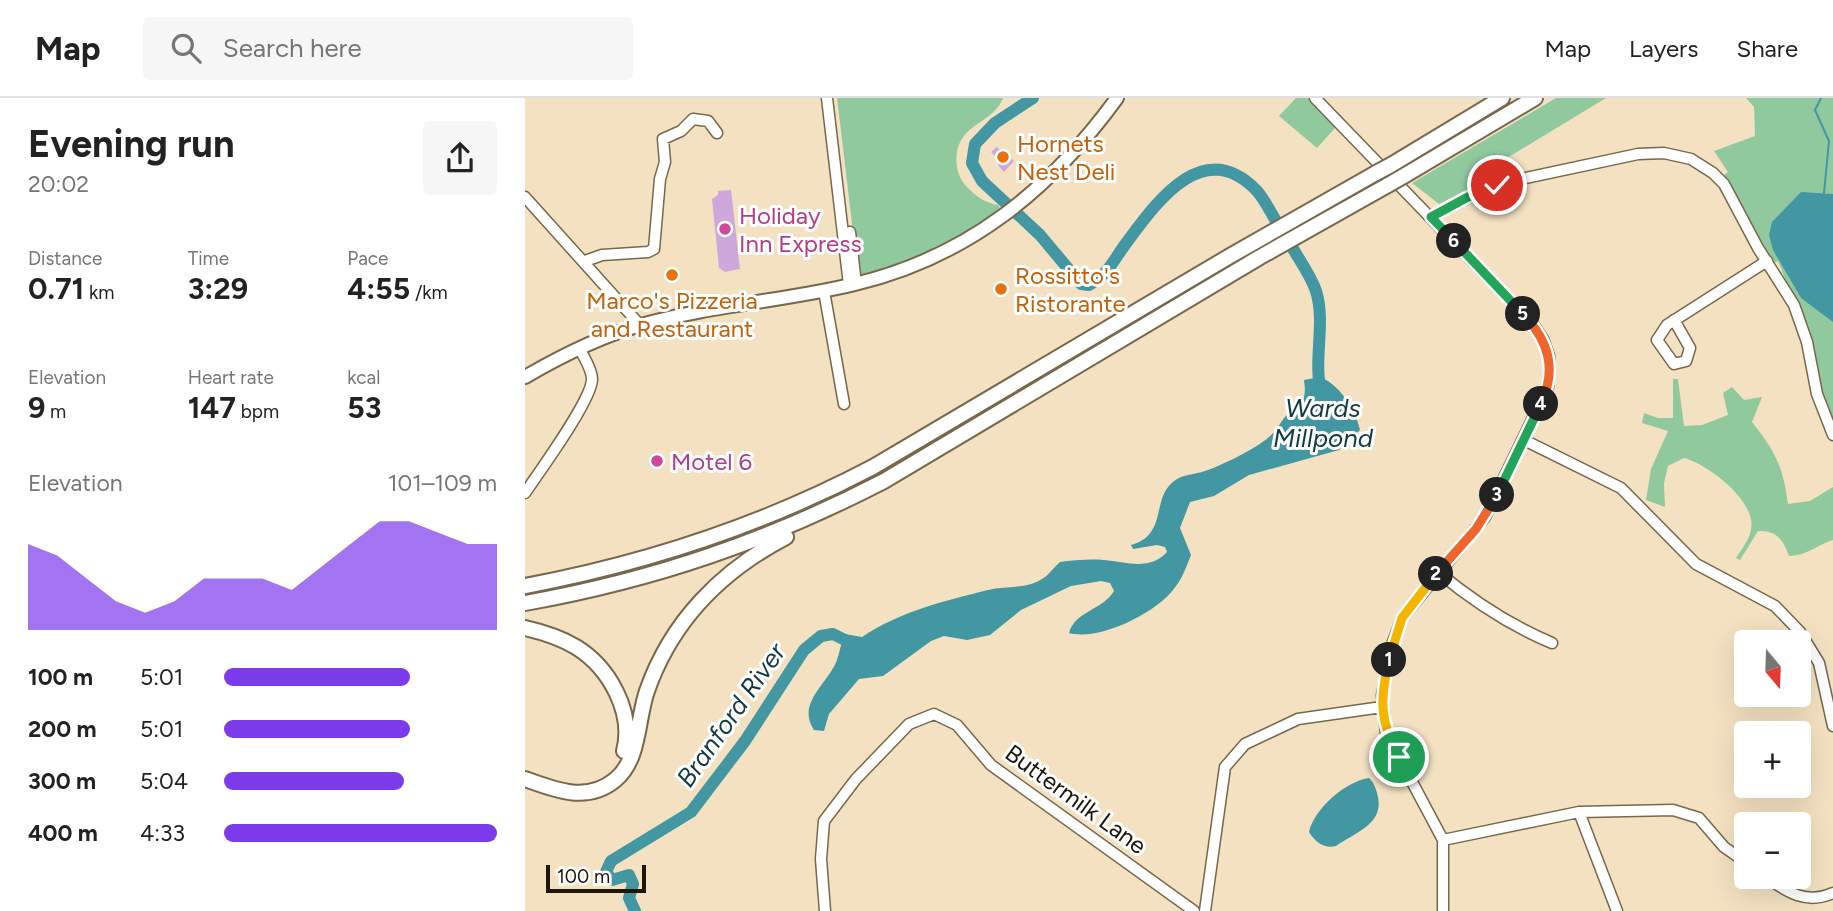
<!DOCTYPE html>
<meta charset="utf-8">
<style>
body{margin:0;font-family:Figtree,sans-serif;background:#f6f6f6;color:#222;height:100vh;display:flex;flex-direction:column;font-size:26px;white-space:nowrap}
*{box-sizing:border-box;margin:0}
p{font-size:23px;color:#767676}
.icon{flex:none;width:38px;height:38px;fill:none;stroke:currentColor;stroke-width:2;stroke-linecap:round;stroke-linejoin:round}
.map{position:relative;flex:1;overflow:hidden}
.panel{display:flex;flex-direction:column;background:#fff;width:525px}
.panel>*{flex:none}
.needle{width:46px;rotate:161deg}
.fabs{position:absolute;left:1209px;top:532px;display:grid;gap:14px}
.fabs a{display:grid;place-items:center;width:77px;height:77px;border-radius:7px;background:#fff;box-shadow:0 7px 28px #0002;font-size:35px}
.scale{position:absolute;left:21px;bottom:18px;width:100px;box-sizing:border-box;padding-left:7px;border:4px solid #1d160b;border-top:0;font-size:19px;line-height:24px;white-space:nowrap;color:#1d160b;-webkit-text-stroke:5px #fff;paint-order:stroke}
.pin{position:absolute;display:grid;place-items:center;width:60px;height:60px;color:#fff;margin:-30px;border:4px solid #fff;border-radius:50%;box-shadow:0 2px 7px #0007}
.km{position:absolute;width:35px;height:35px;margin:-18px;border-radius:50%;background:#222;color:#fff;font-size:19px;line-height:35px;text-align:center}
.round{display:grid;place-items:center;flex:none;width:74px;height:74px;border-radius:7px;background:#f6f6f6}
.overview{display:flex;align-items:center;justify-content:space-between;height:119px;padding:0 28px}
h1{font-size:38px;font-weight:700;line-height:52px}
.figures{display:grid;grid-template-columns:repeat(3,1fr);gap:10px;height:119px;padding:7px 28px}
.figures div{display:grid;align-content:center}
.figures b{font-size:30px;font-weight:700}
.figures small{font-size:19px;font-weight:400}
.figures p{font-size:19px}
.chart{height:196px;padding:14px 28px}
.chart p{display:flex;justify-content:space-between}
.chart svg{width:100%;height:126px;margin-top:7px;fill:#7c3aed;opacity:.7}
ul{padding:0 28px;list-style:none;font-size:23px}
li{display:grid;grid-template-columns:112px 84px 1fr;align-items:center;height:52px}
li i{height:18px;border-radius:9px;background:#7c3aed}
header{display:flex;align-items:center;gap:42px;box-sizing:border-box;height:98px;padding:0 35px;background:#fff;border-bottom:2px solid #e0e0e0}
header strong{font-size:33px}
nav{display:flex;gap:38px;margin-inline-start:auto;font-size:24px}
.search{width:490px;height:63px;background:#f6f6f6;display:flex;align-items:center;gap:18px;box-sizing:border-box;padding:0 24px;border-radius:7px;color:#767676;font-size:26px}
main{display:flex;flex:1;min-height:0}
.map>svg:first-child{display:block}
.green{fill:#91c99f}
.water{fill:#4297a2}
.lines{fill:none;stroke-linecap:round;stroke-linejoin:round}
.stream{stroke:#4297a2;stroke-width:2}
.river{stroke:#4297a2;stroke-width:12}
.building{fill:#cfa8db}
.minor-casing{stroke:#77674b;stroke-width:13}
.major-casing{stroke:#77674b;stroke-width:16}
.highway-casing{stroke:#77674b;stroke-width:18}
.minor{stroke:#fff;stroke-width:10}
.major{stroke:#fff;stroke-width:12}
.highway{stroke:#fff;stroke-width:14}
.highway-bridge-casing{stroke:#77674b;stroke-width:18;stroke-linecap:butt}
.highway-bridge{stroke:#fff;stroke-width:14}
.split-1-casing{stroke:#fff;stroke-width:14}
.split-2-casing{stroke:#fff;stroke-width:14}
.split-3-casing{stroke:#fff;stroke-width:14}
.split-4-casing{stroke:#fff;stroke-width:14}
.split-5-casing{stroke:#fff;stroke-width:14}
.split-6-casing{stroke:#fff;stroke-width:14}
.split-7-casing{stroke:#fff;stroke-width:14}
.split-1{stroke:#f5b400;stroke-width:9}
.split-2{stroke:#f5b400;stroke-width:9}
.split-3{stroke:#f0652b;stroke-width:9}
.split-4{stroke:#22a559;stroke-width:9}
.split-5{stroke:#f0652b;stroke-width:9}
.split-6{stroke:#22a559;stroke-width:9}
.split-7{stroke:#22a559;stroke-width:9}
.food-dot{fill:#e8710a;stroke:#fff;stroke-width:2.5}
.hotel-dot{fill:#d1479c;stroke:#fff;stroke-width:2.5}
.labels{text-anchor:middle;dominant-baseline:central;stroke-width:6;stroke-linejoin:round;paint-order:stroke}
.food-label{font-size:24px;fill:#c56008;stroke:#fff;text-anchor:start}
.hotel-label{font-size:24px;fill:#b23c85;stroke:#fff;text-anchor:start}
.street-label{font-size:24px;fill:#1d160b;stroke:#fff}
.water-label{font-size:26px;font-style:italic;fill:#123b40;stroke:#fff}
</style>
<header>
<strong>Map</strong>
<div class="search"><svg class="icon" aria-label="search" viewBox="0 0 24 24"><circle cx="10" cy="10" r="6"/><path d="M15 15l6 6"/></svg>Search here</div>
<nav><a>Map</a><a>Layers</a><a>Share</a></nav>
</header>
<main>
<section class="panel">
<div class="overview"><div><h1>Evening run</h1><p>20:02</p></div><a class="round"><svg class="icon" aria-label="share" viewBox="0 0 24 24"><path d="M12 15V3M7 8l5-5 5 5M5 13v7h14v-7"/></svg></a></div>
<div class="figures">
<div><p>Distance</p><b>0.71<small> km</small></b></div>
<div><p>Time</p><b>3:29</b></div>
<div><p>Pace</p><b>4:55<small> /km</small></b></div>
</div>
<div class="figures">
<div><p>Elevation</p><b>9<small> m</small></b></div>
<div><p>Heart rate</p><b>147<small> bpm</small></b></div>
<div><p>kcal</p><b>53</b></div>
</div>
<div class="chart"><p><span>Elevation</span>101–109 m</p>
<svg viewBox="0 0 160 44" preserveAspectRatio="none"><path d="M0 44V14L10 18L20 26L30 34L40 38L50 34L60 26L70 26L80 26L90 30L100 22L110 14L120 6L130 6L140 10L150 14L160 14V44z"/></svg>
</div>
<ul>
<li><b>100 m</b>5:01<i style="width:68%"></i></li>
<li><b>200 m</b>5:01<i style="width:68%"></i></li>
<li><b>300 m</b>5:04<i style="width:66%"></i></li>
<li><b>400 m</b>4:33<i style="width:100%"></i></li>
</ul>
</section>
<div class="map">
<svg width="1308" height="813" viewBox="0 0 1308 813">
<rect width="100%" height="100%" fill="#f4e1c2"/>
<!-- green -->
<path class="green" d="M312 0H478C471 19 451 23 439 38 428 52 429 75 441 88 452 99 458 104 473 107L475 110C433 143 388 164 337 177L332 167Z
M771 0H783L811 29 792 50 754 18Z
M1031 0H1081L977 63 984 77 949 89 914 106 887 85Z
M1221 0H1308V330L1277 224 1253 163 1249 165 1199 77 1203 74 1189 53 1230 38 1229 9Z
M1148 281H1153L1159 328 1177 327 1203 317 1198 295 1207 289 1219 302 1237 299 1227 324C1250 353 1258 368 1263 406L1285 403 1308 389V442C1292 447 1281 458 1264 458 1258 442 1252 432 1233 433L1215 462 1211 460C1216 452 1225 441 1226 431 1232 404 1183 366 1159 360L1143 368 1139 385 1140 409 1121 402 1126 371 1143 333 1117 325 1119 315 1133 320H1148Z"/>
<!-- water -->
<path class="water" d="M1276 94 1308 96V224L1276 200 1248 152 1244 137 1247 124Z
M795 279C814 286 831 312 835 332L814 352 724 377 689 398 665 404 655 430 666 457C661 469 657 482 648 492 629 516 574 543 544 535 550 513 578 512 589 493L585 485 576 483 546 488 496 512 465 537 442 542 419 538 406 543 358 578 334 581 304 616 299 633 289 632C271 605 303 586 312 562 315 553 316 545 320 536L337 539C374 514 419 503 463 492 482 487 503 492 520 479 525 475 529 469 535 464 549 462 565 461 579 462 601 464 625 473 642 454L640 449 632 447 608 451 606 447C645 436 624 398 652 381 661 376 673 376 683 372 701 365 737 348 749 334 754 329 757 321 762 317 777 304 782 304 779 282Z
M844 680C849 685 850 688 852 695 861 725 833 733 811 748 799 751 790 744 784 734 789 711 821 683 844 680Z"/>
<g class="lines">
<!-- stream -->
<path class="stream" d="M1296 0 1290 12 1304 43 1299 95"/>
<!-- river -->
<path class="river" d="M508 0 470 25 450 46 447 65 457 83 515 137 556 186 564 187C584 176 589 161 602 144 633 102 679 38 732 93 740 102 746 115 752 125
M767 149C775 163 786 178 791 193 801 225 788 261 796 294
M110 813 104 800 108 786 104 777 87 782 81 774 86 763 166 714 220 643 279 552 296 538 308 536 332 548"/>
</g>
<!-- building -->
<path class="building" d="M472 49 489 63 479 74 473 67 476 64 466 54Z
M206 92 215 171 200 174 194 170 187 101 193 97V93Z"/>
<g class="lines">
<defs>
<path id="minor" d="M302 0 324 187
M790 0 1008 226 1018 241 1024 258 1023 289 960 419 877 520 868 544 857 597 861 635 918 742V813
M0 99 115 227
M906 119 958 92 996 81 1113 56 1139 55 1166 61 1188 75 1199 86 1233 150 1269 207 1282 244 1292 296 1308 337
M325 134 331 186
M60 163 77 157 123 154 129 151 135 81 140 64 138 41 156 33 168 21 183 23 192 35
M299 193 319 306
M1149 222 1165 250 1161 263 1149 266 1132 242 1142 227 1242 163
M999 342 1096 390 1171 466 1250 508 1275 534 1294 565 1308 628
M0 395C14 374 67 302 67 281 67 271 59 260 55 251
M913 474C949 504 984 527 1027 545
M1054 714 1092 813
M918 742 1054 714 1148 712 1174 720 1199 749 1222 765
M1241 779C1262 794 1281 807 1308 795
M300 813 296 761 299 723 331 681 384 626 409 616 432 627 466 667 669 813
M680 813 700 669 720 646 773 621 857 609"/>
<path id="major" d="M0 279C36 258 76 238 116 227 186 207 260 203 330 186 443 159 525 92 592 0"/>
<path id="highway" d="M866 67 977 0
M877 79 1010 0
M0 488C122 465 238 427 348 369L705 158 851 75
M0 505C129 482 243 443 359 383L735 159 863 87
M0 530C18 534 36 540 51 549 85 570 109 615 99 653
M0 681C30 692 62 705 90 682 115 662 112 621 122 593 146 524 196 473 261 439"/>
</defs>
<!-- minor casing -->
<use href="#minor" class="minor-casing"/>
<!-- major casing -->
<use href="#major" class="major-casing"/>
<!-- highway casing -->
<use href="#highway" class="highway-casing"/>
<!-- minor -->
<use href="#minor" class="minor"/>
<!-- major -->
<use href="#major" class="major"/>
<!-- highway -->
<use href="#highway" class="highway"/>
<defs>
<path id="highway-bridge" d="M851 75 866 67
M863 87 877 79"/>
</defs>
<!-- highway-bridge casing -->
<use href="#highway-bridge" class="highway-bridge-casing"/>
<!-- highway-bridge -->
<use href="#highway-bridge" class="highway-bridge"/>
</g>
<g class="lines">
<defs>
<path id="split-1" d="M864 562C855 601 854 623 874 659"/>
<path id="split-2" d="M864 562 877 520 911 476"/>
<path id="split-3" d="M911 476 951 431 972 397"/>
<path id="split-4" d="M972 397 1016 306"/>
<path id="split-5" d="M998 216C1024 243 1032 271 1016 306"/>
<path id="split-6" d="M929 143 998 216"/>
<path id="split-7" d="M929 143 906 119 943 99 972 87"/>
</defs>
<!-- split-1 casing -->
<use href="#split-1" class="split-1-casing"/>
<!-- split-2 casing -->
<use href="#split-2" class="split-2-casing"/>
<!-- split-3 casing -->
<use href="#split-3" class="split-3-casing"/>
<!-- split-4 casing -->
<use href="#split-4" class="split-4-casing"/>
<!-- split-5 casing -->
<use href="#split-5" class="split-5-casing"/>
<!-- split-6 casing -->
<use href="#split-6" class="split-6-casing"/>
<!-- split-7 casing -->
<use href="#split-7" class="split-7-casing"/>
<!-- split-1 -->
<use href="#split-1" class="split-1"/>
<!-- split-2 -->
<use href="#split-2" class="split-2"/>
<!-- split-3 -->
<use href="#split-3" class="split-3"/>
<!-- split-4 -->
<use href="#split-4" class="split-4"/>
<!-- split-5 -->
<use href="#split-5" class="split-5"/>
<!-- split-6 -->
<use href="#split-6" class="split-6"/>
<!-- split-7 -->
<use href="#split-7" class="split-7"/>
</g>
<!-- markers -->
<g class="food-dot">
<circle cx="478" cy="59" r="7"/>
<circle cx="147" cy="177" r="7"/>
<circle cx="476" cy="191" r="7"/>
</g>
<g class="hotel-dot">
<circle cx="200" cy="131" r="7"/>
<circle cx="132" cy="363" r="7"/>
</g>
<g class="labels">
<!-- food labels -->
<g class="food-label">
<text x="492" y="45">Hornets<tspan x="492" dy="28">Nest Deli</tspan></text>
<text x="490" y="177">Rossitto's<tspan x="490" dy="28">Ristorante</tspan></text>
<text x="147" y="202" text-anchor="middle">Marco's Pizzeria<tspan x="147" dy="28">and Restaurant</tspan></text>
</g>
<!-- hotel labels -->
<g class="hotel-label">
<text x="214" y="117">Holiday<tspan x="214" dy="28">Inn Express</tspan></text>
<text x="146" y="363">Motel 6</text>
</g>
<!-- street labels -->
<g class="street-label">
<text transform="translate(551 701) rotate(36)">Buttermilk Lane</text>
</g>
<!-- water labels -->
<g class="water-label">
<text x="798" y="310">Wards<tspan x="798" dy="30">Millpond</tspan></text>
<text transform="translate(206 617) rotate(-55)">Branford River</text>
</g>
</g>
</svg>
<div class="fabs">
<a><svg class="needle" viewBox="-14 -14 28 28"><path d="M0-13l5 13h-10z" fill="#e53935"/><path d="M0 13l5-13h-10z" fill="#767676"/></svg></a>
<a>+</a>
<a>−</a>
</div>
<div class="scale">100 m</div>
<div class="pin" style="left:874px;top:659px;background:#1e9e55"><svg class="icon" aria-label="arrive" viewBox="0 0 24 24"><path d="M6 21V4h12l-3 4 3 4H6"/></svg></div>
<div class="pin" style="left:972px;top:87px;background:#d93025"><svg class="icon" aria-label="check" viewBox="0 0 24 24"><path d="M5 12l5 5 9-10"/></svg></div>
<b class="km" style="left:864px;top:562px">1</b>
<b class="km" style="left:911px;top:476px">2</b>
<b class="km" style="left:972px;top:397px">3</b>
<b class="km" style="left:1016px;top:306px">4</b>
<b class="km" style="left:998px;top:216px">5</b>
<b class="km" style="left:929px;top:143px">6</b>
</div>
</main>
